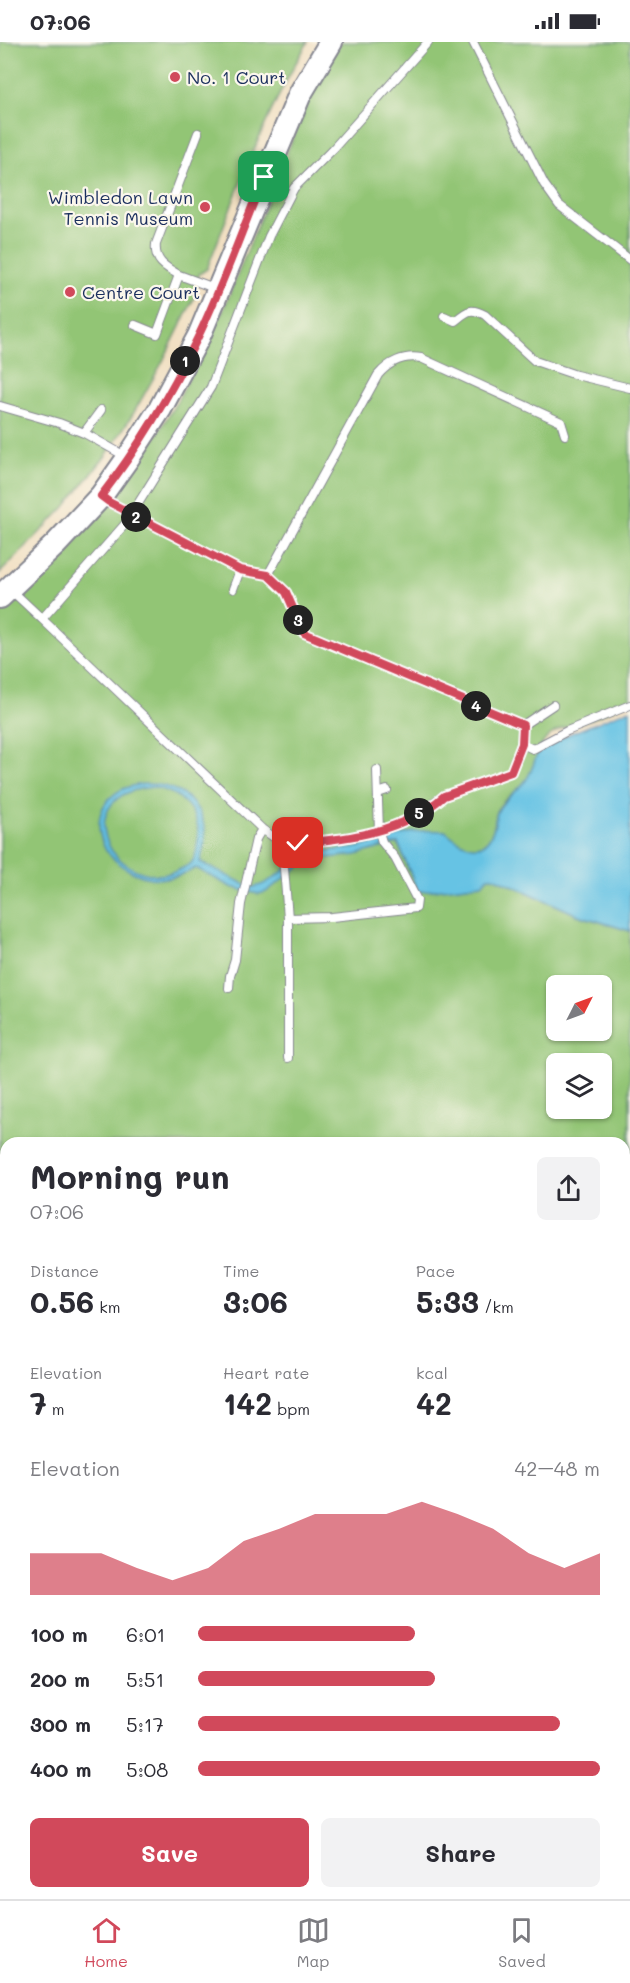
<!DOCTYPE html>
<meta charset="utf-8">
<style>
body{margin:0;font-family:Mali,sans-serif;background:#f2f2f3;color:#2b2b33;height:100vh;display:flex;flex-direction:column;font-size:22px;white-space:nowrap}
*{box-sizing:border-box;margin:0}
p{font-size:20px;color:#7c7c81}
.icon{flex:none;width:33px;height:33px;fill:none;stroke:currentColor;stroke-width:2;stroke-linecap:round;stroke-linejoin:round}
.map{position:relative;flex:1;overflow:hidden}
.panel{position:absolute;left:0px;top:1095px;width:630px;height:762px;display:flex;flex-direction:column;background:#fff;border-radius:18px 18px 0 0;box-shadow:0 2px 4px #0004}
.panel>*{flex:none}
.needle{width:39px;rotate:48deg}
.tools{position:absolute;left:546px;top:933px;display:grid;gap:12px}
.tools a{display:grid;place-items:center;width:66px;height:66px;border-radius:9px;background:#fff;box-shadow:0 2px 4px #0004;font-size:30px}
.pin{position:absolute;display:grid;place-items:center;width:51px;height:51px;color:#fff;margin:-26px;border-radius:12px;box-shadow:0 3px 9px #0006}
.km{position:absolute;width:30px;height:30px;margin:-15px;border-radius:50%;background:#222;color:#fff;font-size:16px;line-height:30px;text-align:center}
.round{display:grid;place-items:center;flex:none;width:63px;height:63px;border-radius:9px;background:#f2f2f3}
.overview{display:flex;align-items:center;justify-content:space-between;height:102px;padding:0 30px}
h1{font-size:33px;font-weight:700;line-height:45px}
.metrics{display:grid;grid-template-columns:repeat(3,1fr);gap:9px;height:102px;padding:6px 30px}
.metrics div{display:grid;align-content:center}
.metrics b{font-size:30px;font-weight:700}
.metrics small{font-size:16px;font-weight:400}
.metrics p{font-size:16px}
.chart{height:168px;padding:12px 30px}
.chart p{display:flex;justify-content:space-between}
.chart svg{width:100%;height:108px;margin-top:6px;fill:#d1495b;opacity:.7}
.primary-button{display:flex;gap:12px;margin-top:auto;padding:12px 30px}
.primary-button a{flex:1;height:69px;border-radius:9px;background:#d1495b;color:#fff;font-size:24px;font-weight:700;line-height:69px;text-align:center}
.primary-button a+a{background:#f2f2f3;color:#2b2b33}
ul{padding:0 30px;list-style:none;font-size:20px}
li{display:grid;grid-template-columns:96px 72px 1fr;align-items:center;height:45px}
li i{height:15px;border-radius:8px;background:#d1495b}
.status{display:flex;justify-content:space-between;align-items:center;height:42px;padding:0 30px;background:#fff;direction:ltr}
.status svg{height:16px;fill:currentColor}
.dock{display:flex;justify-content:space-around;align-items:center;height:84px;border-top:2px solid #e1e1e2;background:#fff;font-size:16px;color:#7c7c81}
.dock a{display:grid;justify-items:center;gap:3px}
.dock .on{color:#d1495b}
.map>svg:first-child{display:block}
.green{fill:#92c575;stroke:#567a6a;stroke-width:1.5;fill-rule:evenodd}
.water{fill:#66c3e4;stroke:#4079a1;stroke-width:1.5;fill-rule:evenodd}
.lines{fill:none;stroke-linecap:round;stroke-linejoin:round}
.lane-casing{stroke:#868790;stroke-width:10}
.street-casing{stroke:#868790;stroke-width:18}
.secondary-casing{stroke:#868790;stroke-width:26}
.lane{stroke:#fff;stroke-width:8}
.street{stroke:#fff;stroke-width:15}
.secondary{stroke:#fff;stroke-width:22}
.route-casing{stroke:#fff;stroke-width:12}
.route{stroke:#d1495b;stroke-width:8}
.poi-dot{fill:#d1495b;stroke:#fbf7ec;stroke-width:2}
.labels{text-anchor:middle;dominant-baseline:central;stroke-width:4.5;stroke-linejoin:round;paint-order:stroke}
.poi-label{font-size:18px;fill:#1b2f5e;stroke:#fbf7ec;text-anchor:start}
</style>
<div class="status"><b>07:06</b><svg viewBox="0 0 49 12"><path d="M0 12V9h3v3zM5 12V6h3v6zM10 12V3h3v9zM15 12V0h3v12zM26 1h20v11H26zM47 4h2v5h-2z"/></svg></div>
<div class="map">
<svg width="630" height="1857" viewBox="0 0 630 1857">
<rect width="100%" height="100%" fill="#fbf7ec"/>
<filter id="ink" filterUnits="userSpaceOnUse"><feTurbulence type="fractalNoise" baseFrequency=".0167" numOctaves="2"/><feDisplacementMap in="SourceGraphic" scale="12" xChannelSelector="R" yChannelSelector="G"/><feConvolveMatrix kernelMatrix="1 2 1 2 8 2 1 2 1" color-interpolation-filters="sRGB"/></filter>
<filter id="wash" filterUnits="userSpaceOnUse"><feTurbulence type="fractalNoise" baseFrequency=".008" numOctaves="4" result="noise"/><feDisplacementMap in="SourceGraphic" scale="24" xChannelSelector="R" yChannelSelector="G"/><feGaussianBlur stdDeviation="1.35" result="paint"/><feColorMatrix in="noise" values="0 0 0 0 0 0 0 0 0 0 0 0 0 0 0 0 0 1.4 0 .05"/><feComposite in="paint" operator="in"/></filter>
<g filter="url(#wash)">
<rect width="100%" height="100%" fill="#f1dfc1"/>
<!-- green -->
<path class="green" d="M0 0H308C265 71 237 150 207 227L199 232 196 252 162 321 133 372 105 415 64 466 0 531Z
M341 0H630V658C619 664 608 670 597 675 581 682 561 683 547 696 535 708 536 725 527 738 520 748 504 755 498 767 495 773 495 783 493 789 482 816 459 802 445 789L395 795 418 850 488 835H494L578 873 630 889V1137H624V1101H6V1143L0 1132V569L114 453 146 411 176 361 217 283 314 44ZM556 944H602V988H556ZM556 1022H602V1066H556Z"/>
<!-- water -->
<path class="water" d="M630 667V889L578 873 494 835H488L482 842 418 850 398 801 356 813 308 818 266 850 258 852 231 845 196 826C173 839 150 841 127 827 113 818 103 809 100 792 89 730 191 724 204 784 207 795 203 810 200 820L250 845C266 847 290 822 304 813 310 810 345 807 354 806 377 802 398 791 421 789 429 788 437 789 445 789 460 802 484 816 493 788 496 781 495 771 500 765 507 755 519 748 526 738 532 730 535 717 539 707L569 692ZM153 745C180 750 201 769 198 798 197 805 197 814 192 820 190 823 185 825 181 827 157 840 128 830 112 809 107 802 104 791 104 783 106 755 129 747 153 745Z"/>
</g>
<g filter="url(#ink)">
<g class="lines">
<defs>
<path id="lane" d="M473 0 544 142 559 163 630 218
M179 233C165 225 154 219 156 202L198 91
M444 274 455 279C467 269 470 265 485 273L535 319 576 333 630 346
M135 283 157 292 179 233 217 247
M0 364 59 381 84 391 101 368
M84 391 125 414
M102 455 109 460 240 528 268 533
M10 547 42 577 126 481 211 345 269 194 294 146 333 107 428 0
M233 547 240 528
M42 577 262 787 282 801 288 876V1016
M523 683 553 663
M522 702 533 707 567 689 630 663
M378 751 387 748
M282 801 326 799 379 790 407 778 444 754 511 730 522 702 523 683 304 591 286 550 268 533 378 333C389 320 404 313 421 316L561 380 565 393
M288 876 332 875 416 866 417 858 395 816 382 800 379 790 377 728
M229 946 230 934 235 918 241 862 256 797 262 787
M626 1676 625 1640 630 1630
M342 1851 355 1857
M129 1857 131 1851
M386 1857 388 1851"/>
<path id="street" d="M624 1150 630 1149
M0 1220 6 1218
M624 1773 630 1774"/>
<path id="secondary" d="M0 555 56 502 101 454 128 416 160 367 199 294 300 52 331 0
M0 1483 6 1485
M624 1678 630 1677
M179 1857 181 1851"/>
</defs>
<!-- lane casing -->
<use href="#lane" class="lane-casing"/>
<!-- street casing -->
<use href="#street" class="street-casing"/>
<!-- secondary casing -->
<use href="#secondary" class="secondary-casing"/>
<!-- lane -->
<use href="#lane" class="lane"/>
<!-- street -->
<use href="#street" class="street"/>
<!-- secondary -->
<use href="#secondary" class="secondary"/>
</g>
</g>
<g class="lines" filter="url(#ink)">
<defs>
<path id="route" d="M264 135C242 188 223 243 198 295 171 351 139 405 101 454L109 460 240 528 268 533 286 550 304 591 523 683 522 702 511 730 444 754C403 790 350 797 298 801"/>
</defs>
<!-- route casing -->
<use href="#route" class="route-casing"/>
<!-- route -->
<use href="#route" class="route"/>
</g>
<!-- markers -->
<g class="poi-dot">
<circle cx="175" cy="35" r="6"/>
<circle cx="205" cy="165" r="6"/>
<circle cx="70" cy="250" r="6"/>
</g>
<g class="labels">
<!-- poi labels -->
<g class="poi-label">
<text x="187" y="35">No. 1 Court</text>
<text x="193" y="155" text-anchor="end">Wimbledon Lawn<tspan x="193" dy="21">Tennis Museum</tspan></text>
<text x="82" y="250">Centre Court</text>
</g>
</g>
</svg>
<div class="tools">
<a><svg class="needle" viewBox="-14 -14 28 28"><path d="M0-13l5 13h-10z" fill="#e53935"/><path d="M0 13l5-13h-10z" fill="#7c7c81"/></svg></a>
<a><svg class="icon" aria-label="layers" viewBox="0 0 24 24"><path d="M12 4l9 5-9 5-9-5zM3 14l9 5 9-5"/></svg></a>
</div>
<div class="pin" style="left:264px;top:135px;background:#1e9e55"><svg class="icon" aria-label="arrive" viewBox="0 0 24 24"><path d="M6 21V4h12l-3 4 3 4H6"/></svg></div>
<div class="pin" style="left:298px;top:801px;background:#d93025"><svg class="icon" aria-label="check" viewBox="0 0 24 24"><path d="M5 12l5 5 9-10"/></svg></div>
<b class="km" style="left:185px;top:319px">1</b>
<b class="km" style="left:136px;top:475px">2</b>
<b class="km" style="left:298px;top:578px">3</b>
<b class="km" style="left:476px;top:664px">4</b>
<b class="km" style="left:419px;top:771px">5</b>
<section class="panel">
<div class="overview"><div><h1>Morning run</h1><p>07:06</p></div><a class="round"><svg class="icon" aria-label="share" viewBox="0 0 24 24"><path d="M12 15V3M7 8l5-5 5 5M5 13v7h14v-7"/></svg></a></div>
<div class="metrics">
<div><p>Distance</p><b>0.56<small> km</small></b></div>
<div><p>Time</p><b>3:06</b></div>
<div><p>Pace</p><b>5:33<small> /km</small></b></div>
</div>
<div class="metrics">
<div><p>Elevation</p><b>7<small> m</small></b></div>
<div><p>Heart rate</p><b>142<small> bpm</small></b></div>
<div><p>kcal</p><b>42</b></div>
</div>
<div class="chart"><p><span>Elevation</span>42–48 m</p>
<svg viewBox="0 0 160 44" preserveAspectRatio="none"><path d="M0 44V27L10 27L20 27L30 33L40 38L50 33L60 22L70 17L80 11L90 11L100 11L110 6L120 11L130 17L140 27L150 33L160 27V44z"/></svg>
</div>
<ul>
<li><b>100 m</b>6:01<i style="width:54%"></i></li>
<li><b>200 m</b>5:51<i style="width:59%"></i></li>
<li><b>300 m</b>5:17<i style="width:90%"></i></li>
<li><b>400 m</b>5:08<i style="width:100%"></i></li>
</ul>
<div class="primary-button"><a>Save</a><a>Share</a></div>
</section>
</div>
<nav class="dock">
<a class="on"><svg class="icon" aria-label="home" viewBox="0 0 24 24"><path d="M3 11l9-7 9 7M6 9v11h12V9"/></svg>Home</a>
<a><svg class="icon" aria-label="map" viewBox="0 0 24 24"><path d="M3 6l6-2 6 2 6-2v14l-6 2-6-2-6 2zM9 4v14M15 6v14"/></svg>Map</a>
<a><svg class="icon" aria-label="saved" viewBox="0 0 24 24"><path d="M7 4h10v16l-5-4-5 4z"/></svg>Saved</a>
</nav>
